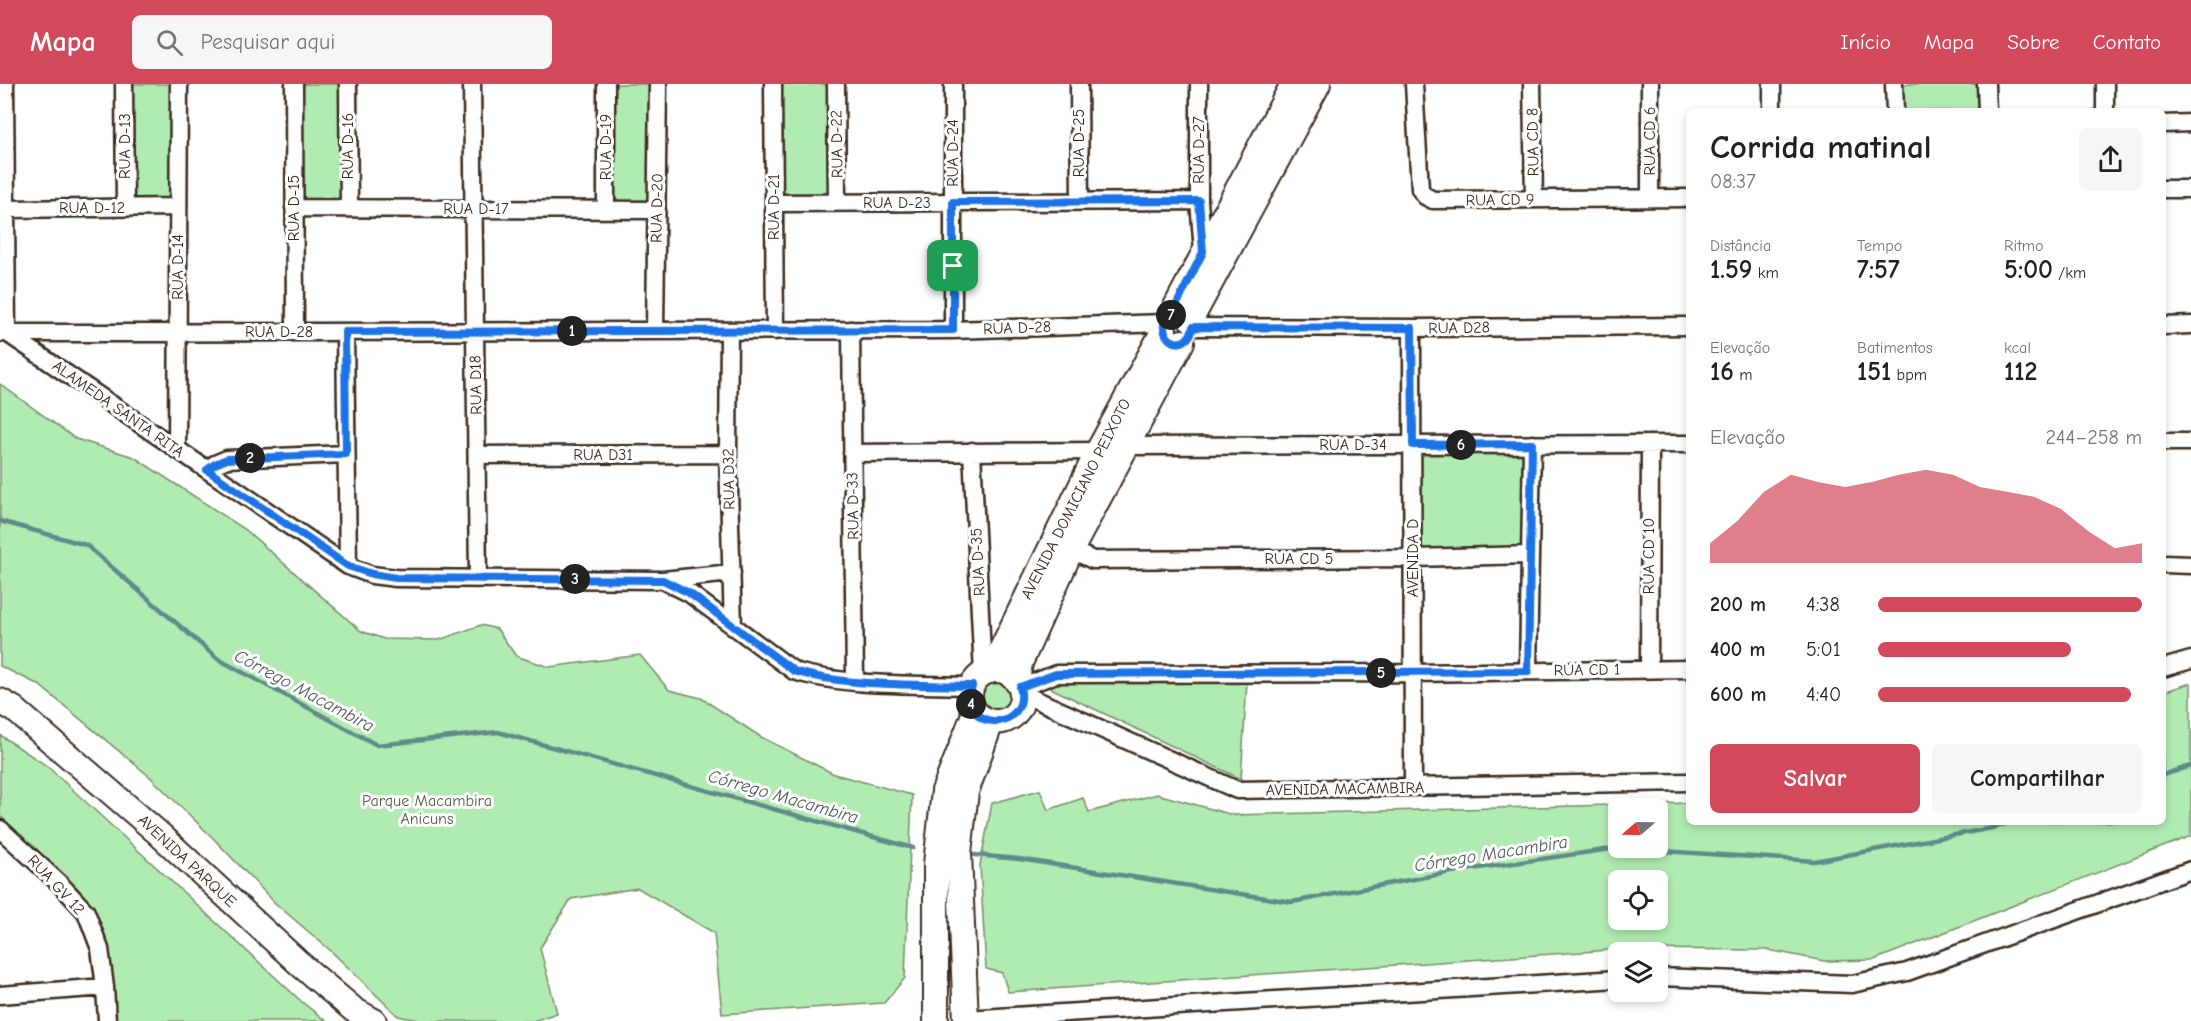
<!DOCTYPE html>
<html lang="pt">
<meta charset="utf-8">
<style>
body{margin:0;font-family:"Comic Neue",sans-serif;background:#f6f6f6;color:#202124;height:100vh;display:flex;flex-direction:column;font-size:22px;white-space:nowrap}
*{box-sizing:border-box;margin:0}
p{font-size:20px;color:#757577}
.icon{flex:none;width:33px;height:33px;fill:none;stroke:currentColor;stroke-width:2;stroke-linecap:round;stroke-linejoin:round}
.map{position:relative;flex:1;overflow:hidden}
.sheet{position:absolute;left:1686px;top:24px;width:480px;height:717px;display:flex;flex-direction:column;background:#fff;border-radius:9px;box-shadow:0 3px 9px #0003}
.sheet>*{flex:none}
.needle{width:39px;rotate:250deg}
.controls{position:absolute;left:1608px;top:714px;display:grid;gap:12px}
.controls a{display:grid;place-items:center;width:60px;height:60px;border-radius:9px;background:#fff;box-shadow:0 3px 9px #0003;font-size:30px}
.pin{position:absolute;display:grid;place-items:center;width:51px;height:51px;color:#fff;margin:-26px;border-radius:12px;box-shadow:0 3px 9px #0006}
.km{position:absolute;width:30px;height:30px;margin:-15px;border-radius:50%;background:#222;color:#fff;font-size:16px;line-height:30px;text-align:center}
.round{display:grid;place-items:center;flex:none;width:63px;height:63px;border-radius:9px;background:#f6f6f6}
.head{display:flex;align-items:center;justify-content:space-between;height:102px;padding:0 24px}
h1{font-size:33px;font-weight:600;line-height:45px}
.figures{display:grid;grid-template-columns:repeat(3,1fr);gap:9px;height:102px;padding:6px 24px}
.figures div{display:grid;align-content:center}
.figures b{font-size:26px;font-weight:600}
.figures small{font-size:16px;font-weight:400}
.figures p{font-size:16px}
.chart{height:168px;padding:12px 24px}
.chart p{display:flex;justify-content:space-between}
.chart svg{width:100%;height:108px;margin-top:6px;fill:#d1495b;opacity:.7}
.cta{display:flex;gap:12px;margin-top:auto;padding:12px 24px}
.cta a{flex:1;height:69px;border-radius:9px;background:#d1495b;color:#fff;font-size:24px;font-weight:600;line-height:69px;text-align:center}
.cta a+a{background:#f6f6f6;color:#202124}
ul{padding:0 24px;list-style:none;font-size:20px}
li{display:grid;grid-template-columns:96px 72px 1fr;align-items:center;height:45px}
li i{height:15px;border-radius:8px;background:#d1495b}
header{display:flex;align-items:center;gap:36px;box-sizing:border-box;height:84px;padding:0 30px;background:#d1495b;color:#fff}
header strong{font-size:28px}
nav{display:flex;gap:33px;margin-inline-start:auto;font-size:21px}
.search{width:420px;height:54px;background:#f6f6f6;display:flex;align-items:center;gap:15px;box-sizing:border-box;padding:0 21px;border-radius:9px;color:#757577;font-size:22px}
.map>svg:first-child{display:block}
.green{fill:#b0ebb1;stroke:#768a68;stroke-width:1.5;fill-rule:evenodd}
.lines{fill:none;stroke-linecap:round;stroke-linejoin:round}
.stream{stroke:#618b8a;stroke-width:4.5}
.street-casing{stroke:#3b2a1e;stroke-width:21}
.secondary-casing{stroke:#3b2a1e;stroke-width:28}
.street{stroke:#fff;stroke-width:16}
.secondary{stroke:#fff;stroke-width:24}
.route-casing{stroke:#fff;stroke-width:12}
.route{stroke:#1a73e8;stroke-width:8}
.labels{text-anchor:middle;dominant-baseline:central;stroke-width:6;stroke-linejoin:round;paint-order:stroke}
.street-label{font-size:16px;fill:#3b2a1e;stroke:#fff}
.park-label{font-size:16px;fill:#585a43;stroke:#fff}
.water-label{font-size:18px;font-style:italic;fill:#4e5a54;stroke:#fff}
</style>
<header>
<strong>Mapa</strong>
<div class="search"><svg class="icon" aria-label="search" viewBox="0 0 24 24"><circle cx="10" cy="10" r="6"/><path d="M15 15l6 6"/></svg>Pesquisar aqui</div>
<nav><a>Início</a><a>Mapa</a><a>Sobre</a><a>Contato</a></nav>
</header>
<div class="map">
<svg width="2191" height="937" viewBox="0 0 2191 937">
<rect width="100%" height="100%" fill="#fff"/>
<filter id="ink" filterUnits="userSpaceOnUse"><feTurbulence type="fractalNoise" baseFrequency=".0167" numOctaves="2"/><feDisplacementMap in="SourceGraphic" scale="12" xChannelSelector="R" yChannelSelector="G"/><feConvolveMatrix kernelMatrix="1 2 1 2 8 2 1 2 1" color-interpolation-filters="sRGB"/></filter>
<g filter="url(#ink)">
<!-- green -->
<path class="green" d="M127 0H176V117L127 119Z
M296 0H346V120H299Z
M609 0H656L653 122H608Z
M778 0H829L830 114 778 115Z
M1903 0H1977V27H1903Z
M0 300 76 355 134 373 246 446 361 547 384 555 439 556 481 541 497 545 516 572 549 583 640 571 669 606 701 614 761 653 834 690 912 711 905 894 884 919 722 930 714 849 638 804 571 815 540 864 557 929 533 937H423L398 932 331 867 275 819 212 753 149 692 39 601 0 582Z
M1526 367V467L1417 469 1418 369Z
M977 612a18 18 0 1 1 36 0a18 18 0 1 1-36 0Z
M1247 597 1241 695 1040 599Z
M2191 599V752L1874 876 1824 877 1768 866 1625 865 1008 908 1002 889 986 885 980 781 992 719 1040 706 1048 726 1083 714 1089 728 1157 710 1233 731 1689 719V738H2163V608ZM1618 724H1658V764H1618ZM1618 796H1658V836H1618Z
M0 651 47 682 302 918 326 937H115L111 890 88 820 79 806 0 732Z"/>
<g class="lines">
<!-- stream -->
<path class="stream" d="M0 437 86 461 218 575 377 661 498 648 913 764
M2163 691 2191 682
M975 771 1019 775 1292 818 1451 788 1618 764 1815 777 1992 744 2012 738"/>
<defs>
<path id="street" d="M5 0 7 249
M124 0 125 124
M294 0 295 248
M348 0 349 124
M472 0 478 494
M606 0V126
M773 0 775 247
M836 0 837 119
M1079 0 1080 118
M1199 0V117L1203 168
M1414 0 1420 105 1425 112 1433 116 1689 114
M1532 0 1534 115
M1894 0 1895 27
M1986 0 1987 27
M2105 0V27
M1772 27V0
M2163 40 2191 39
M2163 105H2191
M1650 114V0
M774 119 1199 117
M294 124 657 126
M6 125 178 123
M2163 242 2191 241
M1193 243 1412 244 1689 242
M1412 244 1413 703
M851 246 855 597
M953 246V0
M655 247 658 0
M729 247 728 370 733 543
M345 248 348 482
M0 249 953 246 1164 239
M7 249 348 482 372 491 396 494 663 496 689 509 794 587C846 603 917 600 972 602
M2163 358H2191
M1125 362 1689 360
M177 366 179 0
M972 367 983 590
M852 369 1098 367
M477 371 728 370
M207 386 215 380 227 375 346 370
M1071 466 1093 476 1413 474 1530 471
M2163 480 2191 481
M663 496 732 489
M2163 584 2191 576
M1649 585 1650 360
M1528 587 1532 360
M1020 604 1056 590 1413 589 1689 585
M1021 609 1237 706 1689 698
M0 745 59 799 86 828 100 865 105 903 107 937
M1658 893 1852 900 1907 888 2191 786
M0 911 105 903
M966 935 1618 895"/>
<path id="secondary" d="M1172 230 1293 0
M1191 235 1318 0
M970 612a26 26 0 1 1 52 0a26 26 0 1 1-52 0Z
M991 587 1098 367 1164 246
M1017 598 1020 579 1071 466 1182 258
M0 617 14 625 157 748 301 881 354 926 374 937
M936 937V780L944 707 975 628
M966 937 959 769 966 708 991 638"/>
</defs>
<!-- street casing -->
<use href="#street" class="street-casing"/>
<!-- secondary casing -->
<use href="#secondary" class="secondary-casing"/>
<!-- street -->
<use href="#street" class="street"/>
<!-- secondary -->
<use href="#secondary" class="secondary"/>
</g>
</g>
<g class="lines" filter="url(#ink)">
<defs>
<path id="route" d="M1199 117 1203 168 1172 230 1164 239C1162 262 1189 266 1193 243L1412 244 1413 361 1532 360 1528 587 1056 590 1020 603C1031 646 960 651 972 602 917 600 846 603 794 587L689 509 663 496 396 494 372 490 348 482 207 386 215 380 227 375 346 370 345 248 953 246V118Z"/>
</defs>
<!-- route casing -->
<use href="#route" class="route-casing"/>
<!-- route -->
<use href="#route" class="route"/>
</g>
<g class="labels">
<!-- street labels -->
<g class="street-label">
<text transform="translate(1650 57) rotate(-90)">RUA CD 6</text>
<text transform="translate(1533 58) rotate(-91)">RUA CD 8</text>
<text transform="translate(1079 59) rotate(-90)">RUA D-25</text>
<text transform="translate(837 60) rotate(-91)">RUA D-22</text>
<text transform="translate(125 62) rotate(-90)">RUA D-13</text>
<text transform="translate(348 62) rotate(-90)">RUA D-16</text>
<text transform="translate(606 63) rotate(-90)">RUA D-19</text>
<text transform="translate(1199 66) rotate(-90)">RUA D-27</text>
<text transform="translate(953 69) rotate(-90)">RUA D-24</text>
<text transform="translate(1500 116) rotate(-1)">RUA CD 9</text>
<text x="897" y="119">RUA D-23</text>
<text transform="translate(774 123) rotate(-90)">RUA D-21</text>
<text x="92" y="124">RUA D-12</text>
<text transform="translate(294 124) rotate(-90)">RUA D-15</text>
<text transform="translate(657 124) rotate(-89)">RUA D-20</text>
<text x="476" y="125">RUA D-17</text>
<text transform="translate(178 183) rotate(-90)">RUA D-14</text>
<text transform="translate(1017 244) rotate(-2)">RUA D-28</text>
<text transform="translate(1459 244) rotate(-1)">RUA D28</text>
<text x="279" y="248">RUA D-28</text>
<text transform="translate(476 301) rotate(-91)">RUA D18</text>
<text transform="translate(118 325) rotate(35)">ALAMEDA SANTA RITA</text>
<text x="1353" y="361">RUA D-34</text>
<text x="603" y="371">RUA D31</text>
<text transform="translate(729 395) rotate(-91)">RUA D32</text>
<text transform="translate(1076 415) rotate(-63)">AVENIDA DOMICIANO PEIXOTO</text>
<text transform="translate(853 422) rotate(-91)">RUA D-33</text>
<text transform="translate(1649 472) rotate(-90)">RUA CD 10</text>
<text transform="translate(1413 474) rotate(-90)">AVENIDA D</text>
<text x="1299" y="475">RUA CD 5</text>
<text transform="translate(978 478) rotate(-93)">RUA D-35</text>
<text transform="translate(1587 586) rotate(-1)">RUA CD 1</text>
<text transform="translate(1345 705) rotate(-1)">AVENIDA MACAMBIRA</text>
<text transform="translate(187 777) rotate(43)">AVENIDA PARQUE</text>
<text transform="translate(56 801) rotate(47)">RUA GV 12</text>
</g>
<!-- park labels -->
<g class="park-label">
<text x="427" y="717">Parque Macambira<tspan x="427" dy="18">Anicuns</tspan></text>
</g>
<!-- water labels -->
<g class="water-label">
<text transform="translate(304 607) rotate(28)">Córrego Macambira</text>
<text transform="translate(783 713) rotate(16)">Córrego Macambira</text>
<text transform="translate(1491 770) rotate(-9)">Córrego Macambira</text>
</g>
</g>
</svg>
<div class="controls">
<a><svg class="needle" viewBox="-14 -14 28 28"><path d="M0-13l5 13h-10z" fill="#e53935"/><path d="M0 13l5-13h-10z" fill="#757577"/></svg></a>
<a><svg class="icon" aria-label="locate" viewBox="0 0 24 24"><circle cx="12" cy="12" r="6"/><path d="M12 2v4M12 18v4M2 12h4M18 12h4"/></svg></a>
<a><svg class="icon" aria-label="layers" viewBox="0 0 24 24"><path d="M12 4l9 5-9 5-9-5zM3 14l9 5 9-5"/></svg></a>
</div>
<div class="pin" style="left:953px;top:182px;background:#1e9e55"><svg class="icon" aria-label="arrive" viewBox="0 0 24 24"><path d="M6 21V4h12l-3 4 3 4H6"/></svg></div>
<b class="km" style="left:572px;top:247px">1</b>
<b class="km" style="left:250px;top:374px">2</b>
<b class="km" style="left:575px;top:495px">3</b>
<b class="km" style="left:971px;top:620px">4</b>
<b class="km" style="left:1381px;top:589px">5</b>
<b class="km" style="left:1461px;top:361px">6</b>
<b class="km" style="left:1171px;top:231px">7</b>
<section class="sheet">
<div class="head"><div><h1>Corrida matinal</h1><p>08:37</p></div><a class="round"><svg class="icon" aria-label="share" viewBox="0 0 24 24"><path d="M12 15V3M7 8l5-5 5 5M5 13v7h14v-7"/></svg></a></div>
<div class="figures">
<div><p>Distância</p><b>1.59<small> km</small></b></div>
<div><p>Tempo</p><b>7:57</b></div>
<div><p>Ritmo</p><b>5:00<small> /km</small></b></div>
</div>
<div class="figures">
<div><p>Elevação</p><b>16<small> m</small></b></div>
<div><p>Batimentos</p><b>151<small> bpm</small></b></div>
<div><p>kcal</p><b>112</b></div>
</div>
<div class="chart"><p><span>Elevação</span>244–258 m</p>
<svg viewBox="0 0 160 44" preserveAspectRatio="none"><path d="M0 44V36L10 27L20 15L30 8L40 11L50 13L60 11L70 8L80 6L90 8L100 13L110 15L120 17L130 22L140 31L150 38L160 36V44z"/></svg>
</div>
<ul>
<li><b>200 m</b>4:38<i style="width:100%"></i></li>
<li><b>400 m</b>5:01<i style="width:73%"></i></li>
<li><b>600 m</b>4:40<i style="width:96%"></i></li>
</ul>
<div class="cta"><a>Salvar</a><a>Compartilhar</a></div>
</section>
</div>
